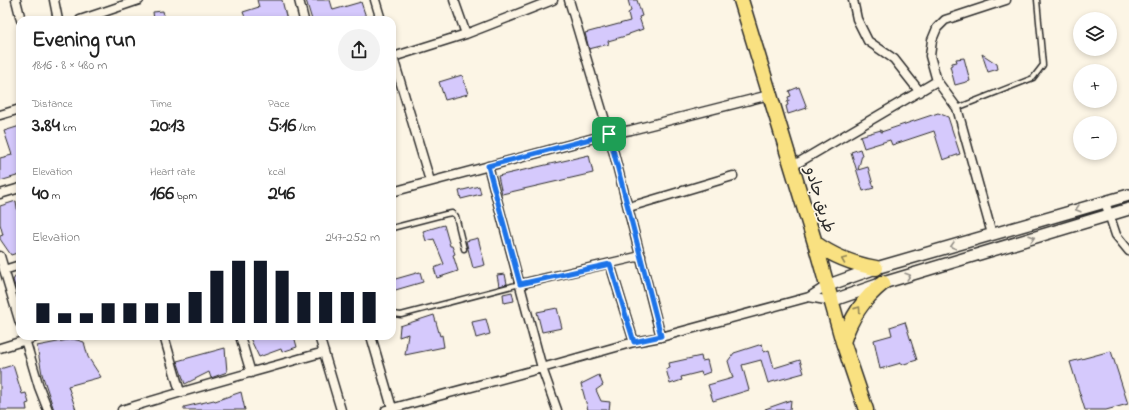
<!DOCTYPE html>
<meta charset="utf-8">
<style>
body{margin:0;font-family:"Indie Flower","Playpen Sans Arabic",sans-serif;background:#f2f2f2;color:#222;height:100vh;display:flex;flex-direction:column;font-size:15px;white-space:nowrap}
*{box-sizing:border-box;margin:0}
p{font-size:13px;color:#767676}
.icon{flex:none;width:22px;height:22px;fill:none;stroke:currentColor;stroke-width:2;stroke-linecap:round;stroke-linejoin:round}
.map{position:relative;flex:1;overflow:hidden}
.side{position:absolute;left:16px;top:16px;width:380px;height:324px;display:flex;flex-direction:column;background:#fff;border-radius:12px;box-shadow:0 2px 6px #0003}
.side>*{flex:none}
.fabs{position:absolute;left:1073px;top:12px;display:grid;gap:8px}
.fabs a{display:grid;place-items:center;width:44px;height:44px;border-radius:50%;background:#fff;box-shadow:0 2px 6px #0003;font-size:20px}
.pin{position:absolute;display:grid;place-items:center;width:34px;height:34px;color:#fff;margin:-17px;border-radius:8px;box-shadow:0 2px 6px #0006}
.round{display:grid;place-items:center;flex:none;width:42px;height:42px;border-radius:21px;background:#f2f2f2}
.headline{display:flex;align-items:center;justify-content:space-between;height:68px;padding:0 16px}
h1{font-size:22px;font-weight:700;line-height:30px}
.stats{display:grid;grid-template-columns:repeat(3,1fr);gap:6px;height:68px;padding:4px 16px}
.stats div{display:grid;align-content:center}
.stats b{font-size:20px;font-weight:700}
.stats small{font-size:11px;font-weight:400}
.stats p{font-size:11px}
.chart{height:112px;padding:8px 16px}
.chart p{display:flex;justify-content:space-between}
.chart svg{width:100%;height:72px;margin-top:4px;stroke:#111827;stroke-width:6}
.map>svg:first-child{display:block}
.building{fill:#d5c9fc;stroke:#2b2b2b}
.lines{fill:none;stroke-linecap:round;stroke-linejoin:round}
.lane-casing{stroke:#2b2b2b;stroke-width:7}
.street-casing{stroke:#2b2b2b;stroke-width:11}
.secondary-casing{stroke:#2b2b2b;stroke-width:14}
.highway-casing{stroke:#2b2b2b;stroke-width:17}
.lane{stroke:#fcf5e5;stroke-width:4}
.street{stroke:#fcf5e5;stroke-width:8}
.secondary{stroke:#fcf5e5;stroke-width:11}
.highway{stroke:#f9e181;stroke-width:14}
.oneway{stroke:#949088}
.oneway2{stroke:#928656}
.route-casing{stroke:#fff;stroke-width:8}
.route{stroke:#1a73e8;stroke-width:5}
.labels{text-anchor:middle;dominant-baseline:central;stroke-width:3.5;stroke-linejoin:round;paint-order:stroke}
.street-label{font-size:16px;fill:#2b2b2b;stroke:#fcf5e5}
</style>
<div class="map">
<svg width="1129" height="410" viewBox="0 0 1129 410">
<rect width="100%" height="100%" fill="#fcf5e5"/>
<filter id="ink" filterUnits="userSpaceOnUse"><feTurbulence type="fractalNoise" baseFrequency=".025" numOctaves="2"/><feDisplacementMap in="SourceGraphic" scale="8" xChannelSelector="R" yChannelSelector="G"/><feConvolveMatrix kernelMatrix="1 2 1 2 8 2 1 2 1" color-interpolation-filters="sRGB"/></filter>
<g filter="url(#ink)">
<!-- building -->
<path class="building" d="M257 0H282L287 20H246L243 12 259 7Z
M306 0H330L333 10 361 2 367 20H312Z
M628 0H637L642 16 639 17 643 29 629 34V35L608 41 609 44 589 49 585 33 630 21 628 13 631 11Z
M163 11 165 20H154L153 12Z
M982 54 997 64 998 69 988 72Z
M964 58 970 81 955 85 950 66 952 65V63L957 62 956 59Z
M462 75 468 94 445 100 439 82Z
M799 87 807 108 788 114 786 106 788 105 787 102 789 101 788 97 791 96 789 91Z
M938 113 948 117 960 154 943 160 934 131 892 145 890 140 864 148 860 136 881 130V132Z
M20 126V175L0 181V158L12 155 4 131Z
M860 149 862 155 858 170 868 167 874 188 863 191 851 152Z
M589 155 593 173 502 194 498 176Z
M479 186 481 194 461 199 459 191Z
M16 201 20 226V252L11 255 0 239V236L3 235 0 224V206Z
M444 225 450 246H452L455 254 453 255 458 271 437 278 434 268 444 264 434 239 426 241 423 231Z
M478 238 485 265 473 268 466 241Z
M19 271H20V303L13 280Z
M420 272 423 282 392 291V280Z
M505 274 507 284 499 286 497 275Z
M512 292 514 301 504 303 503 294Z
M557 308 562 328 542 332 537 312Z
M434 315 440 336 442 335 444 347 405 355 408 334 399 337 400 326Z
M486 319 490 334 476 338 472 322Z
M905 322 917 360 901 365V363L880 369 874 340 892 335 890 327Z
M249 336H294L297 347 282 352 281 349 259 357Z
M73 339 84 342 88 357 101 377 68 386 76 410H54L42 374 37 346Z
M762 344 764 352 769 350 774 368 800 360 804 373 768 383 761 360 742 365 749 390 713 401 708 385 733 378 728 361 734 353Z
M225 348 227 372 211 378 209 372 185 384 177 361Z
M1111 351 1128 404 1106 410H1085L1070 362Z
M701 356 702 361 707 360 710 372 702 375 701 372 681 377 682 380 670 384 666 369 670 368 669 363Z
M13 365 22 394 26 393 29 403 26 404 27 410H0V369Z
M599 375 603 385 596 390 601 401 610 402 609 410H588L581 384Z
M241 392 245 410H184V407L214 400 215 401Z
M791 400 790 410H765V409Z"/>
<g class="lines">
<defs>
<path id="lane" d="M957 108 1033 78 1043 65 1037 0
M392 228 446 214 452 213 456 216 464 249
M392 312 394 314 401 315 520 284"/>
<path id="street" d="M16 0 21 20
M54 0 58 20
M299 0 304 20
M375 0 381 20
M454 0 466 34
M569 0 609 134 661 337
M853 0 857 19 868 41 894 59 920 92
M80 20 139 0
M392 54 430 181
M393 57 466 34 553 0
M937 81 957 108 992 234
M0 115 20 109
M488 166 542 368 557 410
M791 167 937 81 930 56 932 40 937 28 945 20 1006 0
M392 192 609 134 631 130 769 95
M0 194 20 188
M1105 202 1116 235 1129 251
M629 207 733 176
M0 256 20 323
M610 264 634 342
M4 270 20 265
M520 284 641 256
M809 297 831 301
M24 336 39 387 48 410
M164 336 180 392
M240 336 251 373
M319 336 341 410
M371 336 392 408
M0 348 39 336
M122 410C189 389 257 371 324 352
M386 410 542 368 634 342 661 337 809 297 826 286"/>
<path id="secondary" d="M826 286 876 268 1129 195
M831 301 883 283 1129 209"/>
<path id="highway" d="M741 0 815 243 843 342 866 410
M815 243C834 257 853 264 876 268
M843 342C851 317 863 299 883 283"/>
</defs>
<!-- lane casing -->
<use href="#lane" class="lane-casing"/>
<!-- street casing -->
<use href="#street" class="street-casing"/>
<!-- secondary casing -->
<use href="#secondary" class="secondary-casing"/>
<!-- highway casing -->
<use href="#highway" class="highway-casing"/>
<!-- lane -->
<use href="#lane" class="lane"/>
<!-- street -->
<use href="#street" class="street"/>
<!-- secondary -->
<use href="#secondary" class="secondary"/>
<!-- highway -->
<use href="#highway" class="highway"/>
</g>
<!-- one-way arrows -->
<defs><path id="oneway-chevron" d="M-2-3.5L2.5 0L-2 3.5" fill="none" stroke-width="1.6" stroke-linecap="round" stroke-linejoin="round"/></defs>
<g class="oneway">
<use href="#oneway-chevron" transform="translate(1078 209) rotate(164)"/>
<use href="#oneway-chevron" transform="translate(1032 238) rotate(-17)"/>
<use href="#oneway-chevron" transform="translate(953 246) rotate(164)"/>
<use href="#oneway-chevron" transform="translate(908 276) rotate(-17)"/>
</g>
<g class="oneway2">
<use href="#oneway-chevron" transform="translate(844 260) rotate(-158)"/>
<use href="#oneway-chevron" transform="translate(858 309) rotate(-55)"/>
</g>
</g>
<g class="lines" filter="url(#ink)">
<defs>
<path id="route" d="M609 134 661 336 634 342 610 264 520 284 488 166Z"/>
</defs>
<!-- route casing -->
<use href="#route" class="route-casing"/>
<!-- route -->
<use href="#route" class="route"/>
</g>
<g class="labels">
<!-- street labels -->
<g class="street-label">
<text transform="translate(819 200) rotate(73)">طريق جادو</text>
</g>
</g>
</svg>
<div class="fabs">
<a><svg class="icon" aria-label="layers" viewBox="0 0 24 24"><path d="M12 4l9 5-9 5-9-5zM3 14l9 5 9-5"/></svg></a>
<a>+</a>
<a>−</a>
</div>
<div class="pin" style="left:609px;top:134px;background:#1e9e55"><svg class="icon" aria-label="arrive" viewBox="0 0 24 24"><path d="M6 21V4h12l-3 4 3 4H6"/></svg></div>
<section class="side">
<div class="headline"><div><h1>Evening run</h1><p>18:16 · 8 × 480 m</p></div><a class="round"><svg class="icon" aria-label="share" viewBox="0 0 24 24"><path d="M12 15V3M7 8l5-5 5 5M5 13v7h14v-7"/></svg></a></div>
<div class="stats">
<div><p>Distance</p><b>3.84<small> km</small></b></div>
<div><p>Time</p><b>20:13</b></div>
<div><p>Pace</p><b>5:16<small> /km</small></b></div>
</div>
<div class="stats">
<div><p>Elevation</p><b>40<small> m</small></b></div>
<div><p>Heart rate</p><b>166<small> bpm</small></b></div>
<div><p>kcal</p><b>246</b></div>
</div>
<div class="chart"><p><span>Elevation</span>247–252 m</p>
<svg viewBox="0 0 160 44" preserveAspectRatio="none"><path d="M5 44V32M15 44V38M25 44V38M35 44V32M45 44V32M55 44V32M65 44V32M75 44V25M85 44V12M95 44V6M105 44V6M115 44V12M125 44V25M135 44V25M145 44V25M155 44V25"/></svg>
</div>
</section>
</div>
